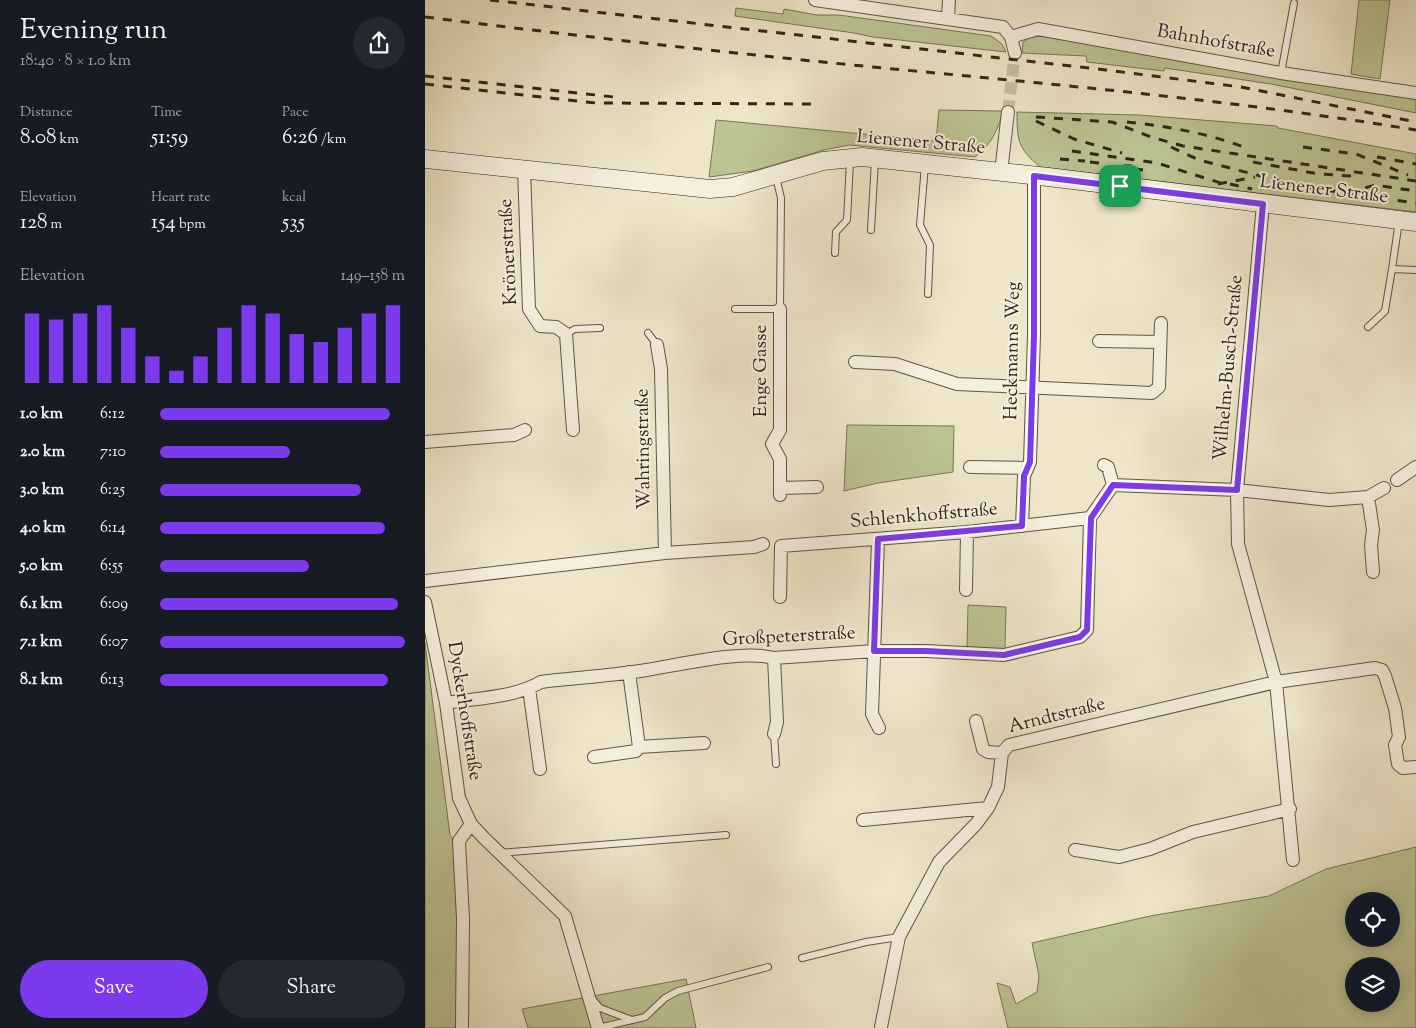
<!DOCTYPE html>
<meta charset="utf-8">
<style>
body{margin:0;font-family:"Sorts Mill Goudy",serif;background:#242831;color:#f1f3f6;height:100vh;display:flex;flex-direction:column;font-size:19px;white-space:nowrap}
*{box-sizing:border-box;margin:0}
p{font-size:16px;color:#9ea1a6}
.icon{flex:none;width:28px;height:28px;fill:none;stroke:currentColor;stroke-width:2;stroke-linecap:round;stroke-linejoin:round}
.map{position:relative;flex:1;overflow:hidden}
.panel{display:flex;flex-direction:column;background:#171b24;width:425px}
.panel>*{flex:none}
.fabs{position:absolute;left:920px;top:892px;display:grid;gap:10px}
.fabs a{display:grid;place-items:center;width:55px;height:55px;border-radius:50%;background:#171b24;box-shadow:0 2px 12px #0003;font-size:25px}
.pin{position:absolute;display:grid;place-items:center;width:42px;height:42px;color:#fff;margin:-21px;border-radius:10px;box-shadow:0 2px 8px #0006}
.round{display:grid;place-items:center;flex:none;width:52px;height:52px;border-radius:26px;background:#242831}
.headline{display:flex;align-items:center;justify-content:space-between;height:85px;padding:0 20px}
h1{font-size:28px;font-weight:600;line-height:38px}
.figures{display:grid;grid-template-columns:repeat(3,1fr);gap:8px;height:85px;padding:5px 20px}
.figures div{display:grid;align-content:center}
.figures b{font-size:21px;font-weight:600}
.figures small{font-size:14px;font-weight:400}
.figures p{font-size:14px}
.chart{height:140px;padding:10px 20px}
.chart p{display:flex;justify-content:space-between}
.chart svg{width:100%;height:90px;margin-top:5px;stroke:#7c3aed;stroke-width:6}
.primary-button{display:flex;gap:10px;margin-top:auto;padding:10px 20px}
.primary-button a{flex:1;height:58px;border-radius:30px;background:#7c3aed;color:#fff;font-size:20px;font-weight:600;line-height:58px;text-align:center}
.primary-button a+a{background:#242831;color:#f1f3f6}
ul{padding:0 20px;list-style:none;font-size:16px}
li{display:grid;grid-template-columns:80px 60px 1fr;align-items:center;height:38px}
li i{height:12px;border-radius:6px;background:#7c3aed}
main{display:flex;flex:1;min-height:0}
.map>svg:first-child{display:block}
.green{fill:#bdc494;stroke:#767458;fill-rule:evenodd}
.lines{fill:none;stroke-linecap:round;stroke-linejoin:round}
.street-tunnel{stroke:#c8bfa7;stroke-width:12;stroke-dasharray:12 6;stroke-linecap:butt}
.lane-casing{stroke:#5e5547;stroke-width:8}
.street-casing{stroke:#5e5547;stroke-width:14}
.secondary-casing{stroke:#2e251b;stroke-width:19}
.lane{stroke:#f5efdd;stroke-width:6}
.street{stroke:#f5efdd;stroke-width:12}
.secondary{stroke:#f5efdd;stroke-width:18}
.rail{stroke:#2e251b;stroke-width:3;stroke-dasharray:9 9;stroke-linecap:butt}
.route-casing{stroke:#fff;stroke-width:10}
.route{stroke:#7c3aed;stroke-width:6}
.labels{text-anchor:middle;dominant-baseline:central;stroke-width:4;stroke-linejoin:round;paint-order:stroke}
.street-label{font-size:19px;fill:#2e251b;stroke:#f5efdd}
</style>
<main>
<section class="panel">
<div class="headline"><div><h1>Evening run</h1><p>18:40 · 8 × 1.0 km</p></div><a class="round"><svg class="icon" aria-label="share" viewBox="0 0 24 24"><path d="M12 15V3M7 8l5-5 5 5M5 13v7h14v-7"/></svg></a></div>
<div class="figures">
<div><p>Distance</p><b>8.08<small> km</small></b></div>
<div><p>Time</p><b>51:59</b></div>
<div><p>Pace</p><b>6:26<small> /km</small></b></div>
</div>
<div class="figures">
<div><p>Elevation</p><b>128<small> m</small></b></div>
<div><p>Heart rate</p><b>154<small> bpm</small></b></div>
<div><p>kcal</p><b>535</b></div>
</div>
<div class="chart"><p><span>Elevation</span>149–158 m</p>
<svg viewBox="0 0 160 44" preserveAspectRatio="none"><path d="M5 44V10M15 44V13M25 44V10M35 44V6M45 44V17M55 44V31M65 44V38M75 44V31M85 44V17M95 44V6M105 44V10M115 44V20M125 44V24M135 44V17M145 44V10M155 44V6"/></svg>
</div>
<ul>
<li><b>1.0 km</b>6:12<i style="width:94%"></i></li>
<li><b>2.0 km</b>7:10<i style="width:53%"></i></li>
<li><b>3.0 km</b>6:25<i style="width:82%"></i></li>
<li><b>4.0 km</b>6:14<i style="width:92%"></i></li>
<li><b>5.0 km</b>6:55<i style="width:61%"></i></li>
<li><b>6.1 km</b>6:09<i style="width:97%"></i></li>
<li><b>7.1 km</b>6:07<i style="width:100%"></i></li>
<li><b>8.1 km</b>6:13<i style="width:93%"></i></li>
</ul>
<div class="primary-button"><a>Save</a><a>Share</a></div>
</section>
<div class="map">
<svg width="991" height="1028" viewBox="0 0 991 1028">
<rect width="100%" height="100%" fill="#efe6ca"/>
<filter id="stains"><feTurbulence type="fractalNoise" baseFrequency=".004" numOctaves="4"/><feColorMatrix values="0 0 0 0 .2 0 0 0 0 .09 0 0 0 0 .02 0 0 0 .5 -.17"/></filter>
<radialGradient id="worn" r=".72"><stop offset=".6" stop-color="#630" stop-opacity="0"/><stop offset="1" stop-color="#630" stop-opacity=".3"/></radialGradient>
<!-- green -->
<path class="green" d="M934 0H965L955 79 926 74Z
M311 8 358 14 359 9 392 15H414L566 36 577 44 581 52 448 37 429 33 310 16Z
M615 36 991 99V113L846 84 740 68 739 71 662 62 661 56 597 53 598 42 604 38Z
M514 110 578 111C573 130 566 145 550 157L424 145 399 150 328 171 284 177 291 120 511 141Z
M592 112 714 115 852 126 853 128 991 154V212L615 167C593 148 592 141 592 112Z
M422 425 529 426 528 472 453 483 419 491Z
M543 605 581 607 580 649 542 648Z
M0 643 25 835 31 843 34 912 31 1028H0Z
M991 847V1028H583L572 983 585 987 591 1004 612 992 614 976 607 943 725 916 844 896 901 869ZM929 901H966V939H929ZM929 966H966V1004H929Z
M261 979 271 1028H103L97 1009Z"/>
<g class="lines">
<!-- street-tunnel -->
<path class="street-tunnel" d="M583 112 590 53"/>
<defs>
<path id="lane" d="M856 73 869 3
M500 165 495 225 505 245 503 294
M446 230 450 160
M410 253 411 232 422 220 425 161
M967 269 974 221
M310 309H355L356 198 351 177
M943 327 960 311 967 269 991 270
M223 333 232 345
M141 334 150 329 175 328
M349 734 351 764
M74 853 301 835
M377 958 441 942 474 937
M168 1000 175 1008 207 1020
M173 1028 220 1017 240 998 253 991 343 967"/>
<path id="street" d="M390 0 578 27 586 37 590 53
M523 18 524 0
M586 37 613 29 856 73 991 93
M99 169 104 309 115 326 131 327 141 334 148 430
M576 172 583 112
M838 204 812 490 813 544 851 682 868 860
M355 309V430L347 444 355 459V495
M674 341 735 342
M232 345 236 369 240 553
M430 362 470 364 532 384 727 393 734 387 736 323
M0 442 89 435 100 430
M679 465 683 467 688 485
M545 467 602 468
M972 480 991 467
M355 488 392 487
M943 497 948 530 946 545 948 572
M597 526 599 476 605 462 609 335V176
M453 539 447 714 454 728
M0 581 240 553 329 547 338 544
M541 590 542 532
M355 597 356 546 542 532 665 518 688 485 812 490 904 500 943 497 959 488
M0 602 21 703 34 798 46 824 59 838 140 916 173 1028
M349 658 352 722 349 734
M104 688 115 769
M21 703C52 698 88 698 116 682 149 678 182 676 215 671 250 666 316 649 349 658L449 651H501L579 655 655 637 662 630 665 518
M551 721 558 749 563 752 577 753
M214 747 279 743
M169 757 211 751 214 747 204 672
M438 820 563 808
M650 850 694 857 725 849 768 832 865 809
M456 1027 474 937 514 862 551 824 563 808 573 787 577 753 584 745 851 682 950 668 957 670 960 676 970 708 974 737 970 745 973 764 978 768 991 767
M37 1028 38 919 34 841 46 824"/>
<path id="secondary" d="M0 159 285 189 308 187 398 161 437 157 623 177 991 222"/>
</defs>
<!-- lane casing -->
<use href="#lane" class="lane-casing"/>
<!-- street casing -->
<use href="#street" class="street-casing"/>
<!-- secondary casing -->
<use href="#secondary" class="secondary-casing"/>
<!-- lane -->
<use href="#lane" class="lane"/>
<!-- street -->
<use href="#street" class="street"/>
<!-- secondary -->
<use href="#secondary" class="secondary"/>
<!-- rail -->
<path class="rail" d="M65 0 681 70 816 87 991 122
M0 17C152 36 305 53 458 68 637 85 814 101 991 130
M0 76 189 97
M0 84 171 103 389 104
M611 117 687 122 726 137 758 146 991 181
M611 121 649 139 697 153
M702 122C743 126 786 134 824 149
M746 147 774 160 878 187 991 203
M878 147 931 154 983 175
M647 151 732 163 799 184
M952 157 991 164
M635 159 660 161
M665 162 675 163
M828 162 894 174 927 176
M699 166H707
M710 169 718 170
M793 184 830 177
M805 184 827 189
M923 193 950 185 991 191"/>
</g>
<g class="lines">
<defs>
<path id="route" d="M609 176 838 204 812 490 688 485 666 518 662 630 655 637 579 655 501 651H449L453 539 597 526 599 476 605 462 609 335Z"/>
</defs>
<!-- route casing -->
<use href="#route" class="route-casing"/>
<!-- route -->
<use href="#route" class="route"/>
</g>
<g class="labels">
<!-- street labels -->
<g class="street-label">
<text transform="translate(791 42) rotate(10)">Bahnhofstraße</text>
<text transform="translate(496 143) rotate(5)">Lienener Straße</text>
<text transform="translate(899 190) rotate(7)">Lienener Straße</text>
<text transform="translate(84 252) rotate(-93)">Krönerstraße</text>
<text transform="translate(588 351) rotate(-89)">Heckmanns Weg</text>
<text transform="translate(804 368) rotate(-85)">Wilhelm-Busch-Straße</text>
<text transform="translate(336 371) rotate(-90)">Enge Gasse</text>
<text transform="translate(219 449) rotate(-91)">Wahringstraße</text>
<text transform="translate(499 516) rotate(-5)">Schlenkhoffstraße</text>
<text transform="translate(364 637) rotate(-3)">Großpeterstraße</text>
<text transform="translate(39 711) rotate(81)">Dyckerhoffstraße</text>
<text transform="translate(632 716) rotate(-14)">Arndtstraße</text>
</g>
</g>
<rect width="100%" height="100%" filter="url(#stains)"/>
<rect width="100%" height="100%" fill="url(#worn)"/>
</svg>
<div class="fabs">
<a><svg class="icon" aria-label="locate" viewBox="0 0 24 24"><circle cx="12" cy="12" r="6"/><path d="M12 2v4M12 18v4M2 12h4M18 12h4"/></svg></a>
<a><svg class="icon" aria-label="layers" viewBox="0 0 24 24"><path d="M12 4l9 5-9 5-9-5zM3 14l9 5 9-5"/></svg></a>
</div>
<div class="pin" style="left:695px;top:186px;background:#1e9e55"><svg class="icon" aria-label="arrive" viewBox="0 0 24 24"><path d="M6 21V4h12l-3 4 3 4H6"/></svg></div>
</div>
</main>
